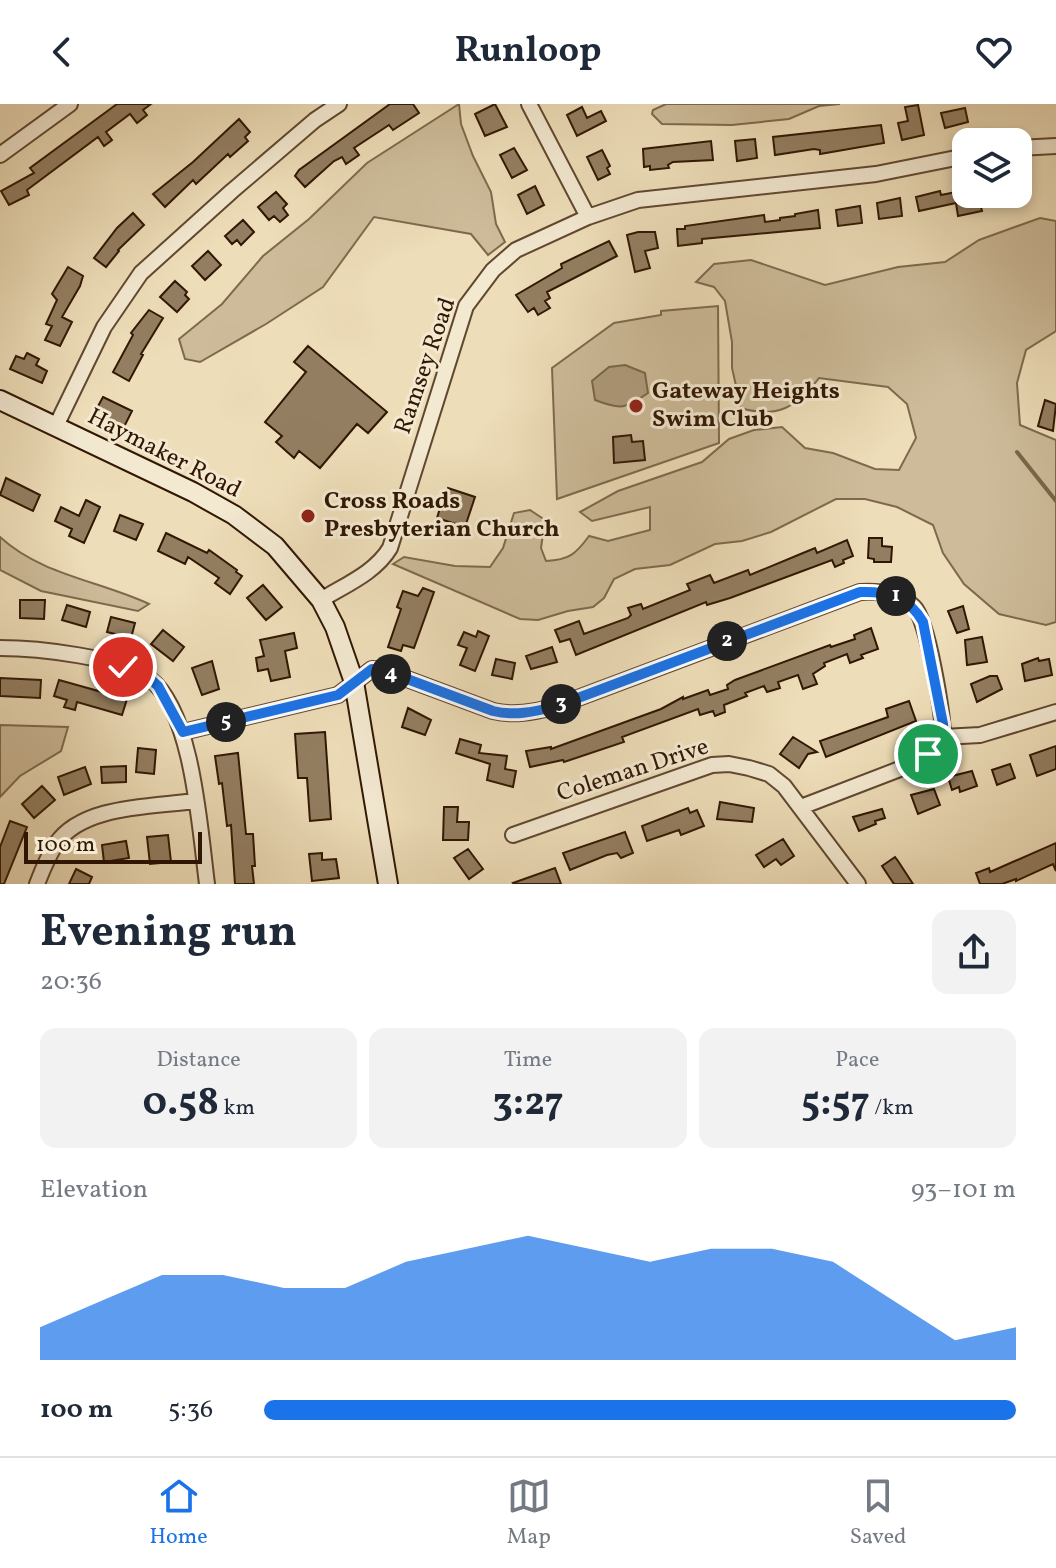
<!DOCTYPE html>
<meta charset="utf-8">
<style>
body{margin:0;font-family:Vollkorn,serif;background:#f2f2f3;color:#1f2937;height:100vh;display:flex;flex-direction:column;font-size:30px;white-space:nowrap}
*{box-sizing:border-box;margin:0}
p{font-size:26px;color:#747a83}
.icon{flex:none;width:44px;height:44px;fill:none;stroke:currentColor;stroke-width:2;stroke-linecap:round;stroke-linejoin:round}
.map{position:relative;height:780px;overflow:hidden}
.side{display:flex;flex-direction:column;background:#fff;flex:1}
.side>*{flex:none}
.tools{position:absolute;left:952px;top:24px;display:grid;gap:16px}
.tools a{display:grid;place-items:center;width:80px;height:80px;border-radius:16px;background:#fff;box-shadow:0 4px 12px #0003;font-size:40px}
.scale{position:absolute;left:24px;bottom:20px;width:178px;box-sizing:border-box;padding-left:8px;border:4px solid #311703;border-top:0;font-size:22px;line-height:28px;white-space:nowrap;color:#311703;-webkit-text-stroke:6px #f3e9d1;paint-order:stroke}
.pin{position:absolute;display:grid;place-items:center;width:68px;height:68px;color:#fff;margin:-34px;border:4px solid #fff;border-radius:50%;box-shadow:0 2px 8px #0007}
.km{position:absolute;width:40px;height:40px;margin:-20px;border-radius:50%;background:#222;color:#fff;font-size:22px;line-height:40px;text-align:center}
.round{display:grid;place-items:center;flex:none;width:84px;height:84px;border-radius:16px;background:#f2f2f3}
.summary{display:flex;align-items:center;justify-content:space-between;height:136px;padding:0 40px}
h1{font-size:44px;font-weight:700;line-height:60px}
.stats{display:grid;grid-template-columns:repeat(3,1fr);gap:12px;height:136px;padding:8px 40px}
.stats div{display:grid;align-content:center;border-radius:16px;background:#f2f2f3;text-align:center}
.stats b{font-size:40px;font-weight:700}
.stats small{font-size:22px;font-weight:400}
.stats p{font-size:22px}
.chart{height:224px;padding:16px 40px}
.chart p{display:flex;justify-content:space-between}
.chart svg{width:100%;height:144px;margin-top:8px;fill:#1a73e8;opacity:.7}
ul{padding:0 40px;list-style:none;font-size:26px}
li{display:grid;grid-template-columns:128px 96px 1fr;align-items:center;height:60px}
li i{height:20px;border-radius:10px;background:#1a73e8}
header{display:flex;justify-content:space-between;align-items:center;height:104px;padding:0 40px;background:#fff;font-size:36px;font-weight:700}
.tabs{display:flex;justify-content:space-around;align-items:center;height:112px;border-top:2px solid #e0e1e3;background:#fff;font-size:22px;color:#747a83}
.tabs a{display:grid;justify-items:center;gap:4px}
.tabs .selected{color:#1a73e8}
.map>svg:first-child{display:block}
.green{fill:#cdbb99;stroke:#7f694e;stroke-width:2}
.water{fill:#ad9a7a;stroke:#7b664a;stroke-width:2}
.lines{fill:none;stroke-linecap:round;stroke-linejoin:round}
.stream{stroke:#7b664a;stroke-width:4}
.building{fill:#937e61;stroke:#311703;stroke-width:2}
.minor-casing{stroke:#604830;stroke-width:18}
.secondary-casing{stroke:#311703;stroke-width:22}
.minor{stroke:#f3e9d1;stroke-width:14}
.secondary{stroke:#f3e9d1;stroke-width:18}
.route-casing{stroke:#fff;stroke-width:16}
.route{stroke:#1a73e8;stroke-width:10}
.poi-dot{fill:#8f2418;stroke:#f3e9d1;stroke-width:3}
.labels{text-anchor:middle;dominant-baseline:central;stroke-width:6;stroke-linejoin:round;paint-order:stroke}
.street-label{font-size:24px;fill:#311703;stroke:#f3e9d1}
.poi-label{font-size:24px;font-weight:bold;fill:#311703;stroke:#f3e9d1;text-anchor:start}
</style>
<header><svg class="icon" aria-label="back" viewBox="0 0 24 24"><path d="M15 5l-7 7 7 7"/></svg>Runloop<svg class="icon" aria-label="heart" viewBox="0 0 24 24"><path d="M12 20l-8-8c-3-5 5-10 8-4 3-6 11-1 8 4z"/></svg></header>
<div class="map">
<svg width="1056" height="780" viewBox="0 0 1056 780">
<rect width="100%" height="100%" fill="#edddb8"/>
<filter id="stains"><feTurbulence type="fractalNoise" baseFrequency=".0025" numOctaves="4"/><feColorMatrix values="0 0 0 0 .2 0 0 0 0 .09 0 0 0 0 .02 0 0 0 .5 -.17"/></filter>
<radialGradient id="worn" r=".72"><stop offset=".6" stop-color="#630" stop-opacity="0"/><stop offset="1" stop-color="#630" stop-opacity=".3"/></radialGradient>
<!-- green -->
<path class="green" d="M459 0 461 20 473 52 491 88 496 120 505 138 488 151 471 130 374 113 323 183 266 220 200 258 185 255 179 235 222 200 263 152 309 115 367 59Z
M666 0H840L819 2 789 15 732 21 662 20 652 10 653 6Z
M1040 114 1056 117V227L1026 246 1017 279 1020 321 1056 336V518L1046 521 999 510 964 480 943 449 933 421 897 403 865 395H836L771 428 742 437 715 440 670 461 635 465 614 475 604 494 593 503 568 507 538 516 520 515 393 460 404 453 455 462 490 463 503 444 514 409 530 406 545 416 541 444 546 457C569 456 576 450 589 432L608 437 650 426V403L592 417 580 408 618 387 702 358 729 335 754 326 782 323 805 344 833 349 875 365 899 366 916 334 907 300 888 283 819 274C797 303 777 315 741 304L732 264V238L725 197 714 183 696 178 714 160 751 156 825 181 898 163 945 158 979 136Z
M718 202 719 339 557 395 552 264 614 219 661 211V207Z
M0 433C41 471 100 477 149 500L138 507 41 487 0 466Z
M0 621 68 623 61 647 20 672 0 693Z"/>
<!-- water -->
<path class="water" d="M625 261 645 269 648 289C625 305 621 306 595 296L592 277 609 263Z"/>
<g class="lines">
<!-- stream -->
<path class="stream" d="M1017 348 1056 397"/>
</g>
<!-- building -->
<path class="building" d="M117 0H151L143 6 147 11 137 19 130 10 106 28 112 36 104 42 98 33 27 86 29 91 9 101 1 87 34 69 30 64Z
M390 0H413L419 9 393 26 389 21 354 44 359 51 346 60 342 53 334 57 305 83 295 72 299 66Z
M495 0 507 23 485 32 475 10Z
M918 1 924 31 902 36 898 19 908 17 905 3Z
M582 3 587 14 601 7 606 17 577 32 567 11Z
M965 4 968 18 945 24 941 9Z
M239 15 250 28 245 33 248 37 230 53 228 50 196 80 193 76 165 103 153 90 193 58Z
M881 21 884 39 820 50V46L814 45 775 51 773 33Z
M755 35 757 54 737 57 735 37Z
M711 37 713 56 673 58 668 61 669 64 650 66V62L644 63 643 45Z
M514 44 527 66 512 74 500 51Z
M602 46 610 62 607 64 610 70 598 76 587 53Z
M535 82 544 101 527 110 518 91Z
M966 86V90H978L982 107 958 112 956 99 919 107 916 93 940 87 941 91Z
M276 88 287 100 283 104 288 111 280 118 274 112 269 116 258 103Z
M900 94 902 112 879 115 877 99Z
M860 102 862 119 838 122 836 106Z
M818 106 820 124 702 135V139L678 142 677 125H685V122L764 111 765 118 780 116V114L795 112V110Z
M133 109 144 121 118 146 119 147 106 163 94 154 117 124Z
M243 116 254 128 241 141 237 136 232 140 225 132Z
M638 128H655L658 144 645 147 650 164 635 168 627 131Z
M609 137 617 152 547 188 550 194 545 197 550 204 538 211 534 204 528 208 516 191 562 164 561 160Z
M208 147 221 161 205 176 192 162Z
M68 163 83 172 80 182 62 213 72 218 60 242 45 236 52 222 46 220 57 196 52 190Z
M175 177 187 188 185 191 189 195 177 208 160 193Z
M149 206 163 214 141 250 143 251 129 277 113 268 133 231 131 229Z
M308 242 387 308 368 329 357 320 320 364 299 347 294 354 276 338 282 332 265 318 306 268 294 258Z
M27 249 39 255 36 261 47 267 42 279 10 265 16 252 24 255Z
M103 293 132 307 123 325 104 315 107 309 97 304Z
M1045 296 1056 300 1053 327 1038 322Z
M631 331 632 338 643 337 645 356 614 359 613 333Z
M6 374 40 391 33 407 0 391Z
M448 384 475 393 465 423 437 414 440 404 436 402 439 393 444 394Z
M86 396 100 403 84 439 69 432 72 425 55 417 61 403 79 412Z
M120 411 143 420 136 436 114 427Z
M166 429 207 449 209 446 237 466 236 468 242 472 230 490 215 479 219 474 188 453 185 460 158 447Z
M869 434H882V442L892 443 891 458H874V455L868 454Z
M847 436 853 452 843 456 844 459 835 463 832 456 730 494 707 501 706 498 576 551 570 535 560 538 555 526 579 517 584 530 628 514 631 511 628 504 641 500 643 505 690 486 687 480 710 471 714 479 748 466 750 471 803 449 815 444 817 449Z
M263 481 282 503 266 516 247 494Z
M423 484 434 488 414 544 403 541 401 547 388 543 401 505 397 503 403 487 418 492Z
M20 496H45L44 515 20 514Z
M67 501 90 508 86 523 62 516Z
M963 502 969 525 957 529 948 507Z
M111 513 135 519 131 534 107 528Z
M871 524 878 545 861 551 863 554 850 559 847 550 824 559 825 562 813 570 817 580 803 585 798 571 778 578 780 584 767 588 764 582 745 589 747 592 724 601 725 608 715 612 713 607 700 611 698 605 622 633 624 638 564 658 563 656 530 663 526 647 551 643V645L661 605 683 593V595L708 586 710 591 728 585 727 581 735 576 830 541 831 543 855 535 854 531Z
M163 526 184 543 173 557 151 540Z
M478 527 489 532 475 567 460 561 467 544 458 541 464 528 476 533Z
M294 529 297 544 285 547 290 573 271 577 268 565 258 567 256 554 264 552 260 536Z
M982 533 987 558 967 561 965 536Z
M552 543 557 558 531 565 526 552Z
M1038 554 1039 557 1049 555 1052 571 1025 577 1022 560Z
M496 555 515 559 512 575 492 571Z
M212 557 219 585 202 591 192 564Z
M990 572H997L1002 585 977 598 971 580Z
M0 574 41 576 40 594 0 592Z
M59 576 127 595 122 611 77 598 75 606 64 603 67 596 54 592Z
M909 597 916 617 826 653 820 637 888 613 886 605Z
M408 604 431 616 425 631 402 623Z
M325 628 331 715 310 717 307 674H298L295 630Z
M793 633 817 648 808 650 799 664 780 650Z
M460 635 481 641 479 649 507 652 505 665 516 667 513 683 487 676 490 660 456 649Z
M1056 642V665L1037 672 1030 651Z
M138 644 156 646 154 670 136 668Z
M238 649 246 730H253L255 762H252L254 780H235L231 721 227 722 222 679 219 680 215 652Z
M1010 660 1015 674 997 681 992 666Z
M126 662V678L102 679 101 663Z
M85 663 91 680 64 691 58 673Z
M972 667 977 682 960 688 959 683 952 686 948 673Z
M42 682 55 696 34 714 22 700Z
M934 685 940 701 918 710 911 691Z
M720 698 754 704 752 718 717 715Z
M444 703H458L457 718H469L468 736H443Z
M688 704 690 709 697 706 704 722 681 731 679 726 647 737 642 722Z
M882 705 885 714 875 717 876 720 859 727 853 713Z
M10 717 27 723 4 780H0V743Z
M625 728 633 749 621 754 617 749 607 751 570 766 563 749Z
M168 731 171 758 150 760 147 733Z
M783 735 794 752 781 761 776 755 764 763 756 751Z
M126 737 129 754 104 758 102 741Z
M1056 739V767L1053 760 1016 777V775L1002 780H980L976 769 989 764 990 768Z
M468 745 483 765 469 775 454 754Z
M322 749V756L336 755 339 774 312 777 309 750Z
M895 753 898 757 913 780H894L882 762Z
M555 764 561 780H514L513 779Z
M76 765 92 773 89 780H69Z"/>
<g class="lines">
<defs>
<path id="minor" d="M529 0 588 113
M1018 44 1056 42
M0 51 70 0
M56 322 104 223 141 169 232 87 315 16 339 0
M321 496C345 481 375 469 390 444L466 202 493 166 516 146 588 113 638 96 876 70 966 52
M0 544C36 544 122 553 150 575 193 608 200 727 207 780
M183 628 338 591 372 565 383 566 493 607C514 612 533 608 554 603L860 488C878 487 900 489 914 503 928 516 943 611 943 633L928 650 918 658 801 703
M943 633 980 631 1056 608
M513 731 712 661 729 660 749 664 769 670 784 682 858 780
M37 780C42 767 48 752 56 740 82 701 152 703 195 697"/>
<path id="secondary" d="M0 296 193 388 234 411 275 442 321 496 335 523 354 578 388 780"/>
</defs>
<!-- minor casing -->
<use href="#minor" class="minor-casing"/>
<!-- secondary casing -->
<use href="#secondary" class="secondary-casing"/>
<!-- minor -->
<use href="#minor" class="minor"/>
<!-- secondary -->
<use href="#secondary" class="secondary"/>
</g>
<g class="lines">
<defs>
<path id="route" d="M123 563 147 572 158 582 183 628 338 591 372 565 383 566 493 607C514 612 533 608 554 603L860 488C887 487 909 493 923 518L943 620V633L928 650"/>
</defs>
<!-- route casing -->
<use href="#route" class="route-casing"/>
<!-- route -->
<use href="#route" class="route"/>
</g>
<!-- markers -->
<g class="poi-dot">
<circle cx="636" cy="302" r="8"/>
<circle cx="308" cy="412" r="8"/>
</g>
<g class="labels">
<!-- street labels -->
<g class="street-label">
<text transform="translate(426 262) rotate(-71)">Ramsey Road</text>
<text transform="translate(164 350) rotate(27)">Haymaker Road</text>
<text transform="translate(633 667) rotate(-18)">Coleman Drive</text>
</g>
<!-- poi labels -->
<g class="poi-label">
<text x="652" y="288">Gateway Heights<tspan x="652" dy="28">Swim Club</tspan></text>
<text x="324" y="398">Cross Roads<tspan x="324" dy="28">Presbyterian Church</tspan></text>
</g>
</g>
<rect width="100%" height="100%" filter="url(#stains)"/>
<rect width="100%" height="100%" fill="url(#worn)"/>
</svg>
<div class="tools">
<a><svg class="icon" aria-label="layers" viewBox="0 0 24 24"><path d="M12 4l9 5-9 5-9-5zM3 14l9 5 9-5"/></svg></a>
</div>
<div class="scale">100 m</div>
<div class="pin" style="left:928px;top:650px;background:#1e9e55"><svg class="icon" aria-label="arrive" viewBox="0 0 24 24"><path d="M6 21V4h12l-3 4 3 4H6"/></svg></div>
<div class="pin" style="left:123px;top:563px;background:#d93025"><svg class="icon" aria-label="check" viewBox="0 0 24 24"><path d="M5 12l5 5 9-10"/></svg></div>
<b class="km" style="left:896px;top:492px">1</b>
<b class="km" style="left:727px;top:537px">2</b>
<b class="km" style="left:561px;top:600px">3</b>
<b class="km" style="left:391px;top:570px">4</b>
<b class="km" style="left:226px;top:618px">5</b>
</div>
<section class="side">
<div class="summary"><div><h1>Evening run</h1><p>20:36</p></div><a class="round"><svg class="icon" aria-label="share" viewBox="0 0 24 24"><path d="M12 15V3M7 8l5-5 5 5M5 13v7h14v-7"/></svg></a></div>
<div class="stats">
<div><p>Distance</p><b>0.58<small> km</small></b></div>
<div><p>Time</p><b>3:27</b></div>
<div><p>Pace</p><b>5:57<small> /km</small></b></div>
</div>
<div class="chart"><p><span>Elevation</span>93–101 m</p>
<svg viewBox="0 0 160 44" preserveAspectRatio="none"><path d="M0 44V34L10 26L20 18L30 18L40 22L50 22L60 14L70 10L80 6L90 10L100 14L110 10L120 10L130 14L140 26L150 38L160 34V44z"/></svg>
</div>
<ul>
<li><b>100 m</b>5:36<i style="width:100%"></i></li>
</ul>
</section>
<nav class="tabs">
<a class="selected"><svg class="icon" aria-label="home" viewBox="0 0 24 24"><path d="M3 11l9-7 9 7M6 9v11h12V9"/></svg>Home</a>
<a><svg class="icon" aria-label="map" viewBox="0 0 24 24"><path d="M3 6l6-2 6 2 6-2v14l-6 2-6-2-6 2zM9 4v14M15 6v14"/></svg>Map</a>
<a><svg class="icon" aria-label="saved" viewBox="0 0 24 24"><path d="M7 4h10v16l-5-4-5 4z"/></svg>Saved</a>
</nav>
